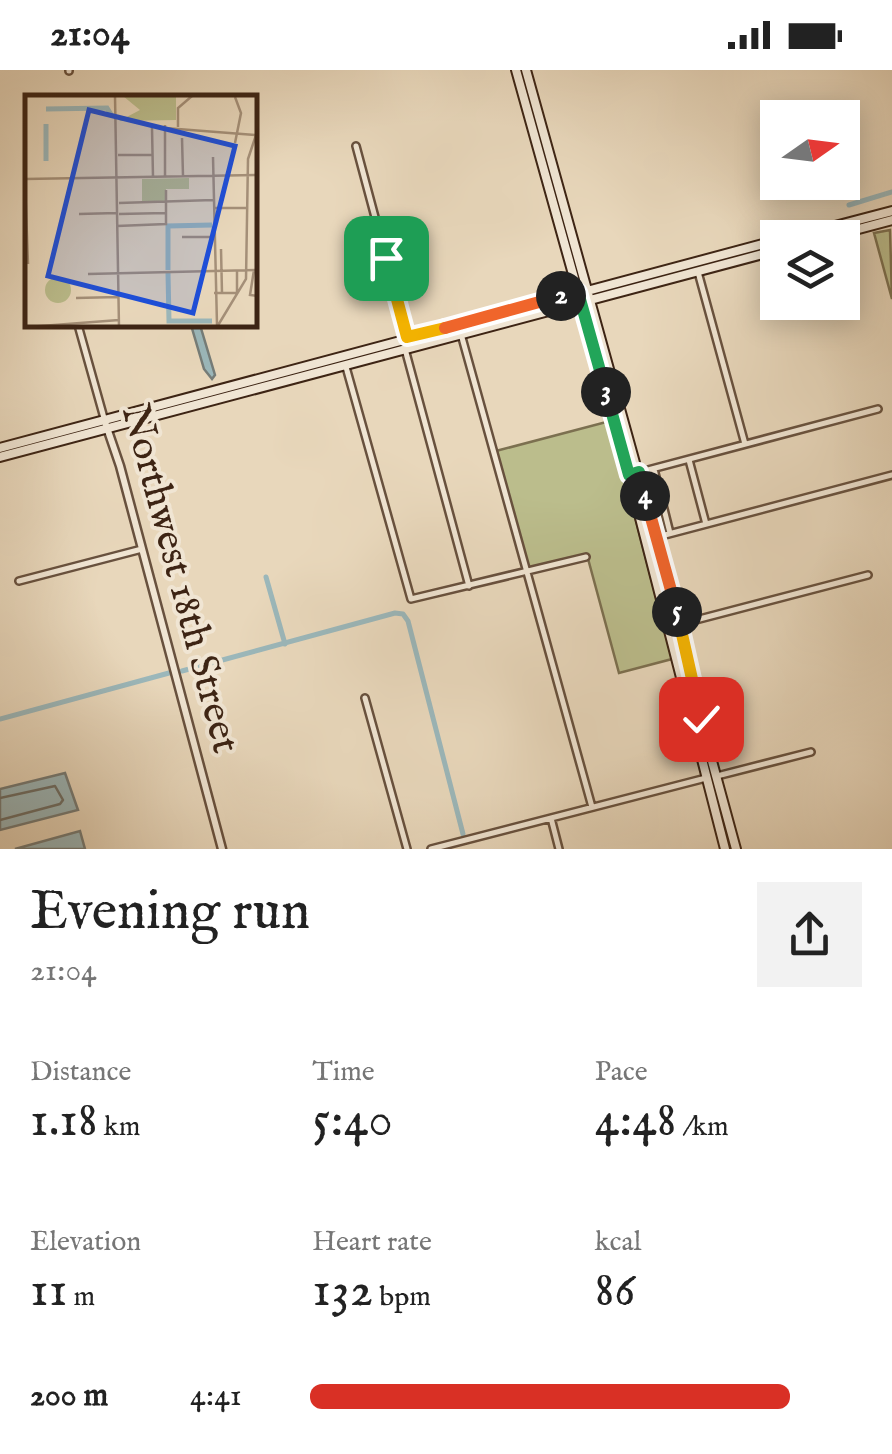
<!DOCTYPE html>
<style>
body{margin:0;font-family:"IM FELL English",serif;background:#f2f2f2;color:#222;height:100vh;display:flex;flex-direction:column;font-size:38px;white-space:nowrap}
*{box-sizing:border-box;margin:0}
p{font-size:32px;color:#767676}
.icon{flex:none;width:55px;height:55px;fill:none;stroke:currentColor;stroke-width:2;stroke-linecap:round;stroke-linejoin:round}
.map{position:relative;height:779px;overflow:hidden}
.panel{display:flex;flex-direction:column;background:#fff;flex:1}
.panel>*{flex:none}
.needle{width:65px;rotate:76deg}
.controls{position:absolute;left:760px;top:30px;display:grid;gap:20px}
.controls a{display:grid;place-items:center;width:100px;height:100px;border-radius:0px;background:#fff;box-shadow:0 5px 25px #0003;font-size:50px}
.pin{position:absolute;display:grid;place-items:center;width:85px;height:85px;color:#fff;margin:-42px;border-radius:20px;box-shadow:0 5px 15px #0006}
.km{position:absolute;width:50px;height:50px;margin:-25px;border-radius:50%;background:#222;color:#fff;font-size:28px;line-height:50px;text-align:center}
.round{display:grid;place-items:center;flex:none;width:105px;height:105px;border-radius:0px;background:#f2f2f2}
.summary{display:flex;align-items:center;justify-content:space-between;height:170px;padding:0 30px}
h1{font-size:55px;font-weight:600;line-height:75px}
.stats{display:grid;grid-template-columns:repeat(3,1fr);gap:15px;height:170px;padding:10px 30px}
.stats div{display:grid;align-content:center}
.stats b{font-size:50px;font-weight:600}
.stats small{font-size:28px;font-weight:400}
.stats p{font-size:28px}
ul{padding:0 30px;list-style:none;font-size:32px}
li{display:grid;grid-template-columns:160px 120px 1fr;align-items:center;height:75px}
li i{height:25px;border-radius:12px;background:#d93025}
.status{display:flex;justify-content:space-between;align-items:center;height:70px;padding:0 50px;background:#fff;direction:ltr}
.status svg{height:28px;fill:currentColor}
.map>svg:first-child{display:block}
.green{fill:#bbbd8c;stroke:#7c7050;stroke-width:2.5}
.water{fill:#9bb7ba;stroke:#757c78;stroke-width:2.5}
.lines{fill:none;stroke-linecap:round;stroke-linejoin:round}
.shore{stroke:#6c6e67;stroke-width:2.5}
.canal{stroke:#9bb7ba;stroke-width:5}
.minor-casing{stroke:#68513e;stroke-width:10}
.tertiary-casing{stroke:#68513e;stroke-width:11}
.secondary-casing{stroke:#3d2414;stroke-width:12}
.minor{stroke:#f0e5d3;stroke-width:5}
.tertiary{stroke:#f0e5d3;stroke-width:6}
.secondary{stroke:#f0e5d3;stroke-width:8}
.split-1-casing{stroke:#fff;stroke-width:20}
.split-2-casing{stroke:#fff;stroke-width:20}
.split-3-casing{stroke:#fff;stroke-width:20}
.split-4-casing{stroke:#fff;stroke-width:20}
.split-5-casing{stroke:#fff;stroke-width:20}
.split-6-casing{stroke:#fff;stroke-width:20}
.split-1{stroke:#f5b400;stroke-width:12}
.split-2{stroke:#f0652b;stroke-width:12}
.split-3{stroke:#22a559;stroke-width:12}
.split-4{stroke:#22a559;stroke-width:12}
.split-5{stroke:#f0652b;stroke-width:12}
.split-6{stroke:#f5b400;stroke-width:12}
.labels{text-anchor:middle;dominant-baseline:central;stroke-width:8;stroke-linejoin:round;paint-order:stroke}
.street-label{font-size:40px;fill:#3d2414;stroke:#f0e5d3}
.inset-river{fill:none;stroke:#9bb7ba;stroke-width:5}
.inset-road{fill:none;stroke:#a48f78;stroke-width:2.5}
.view{fill:#1d4ed8;fill-opacity:0.15;stroke:#1d4ed8;stroke-width:5}
.inset-edge{fill:none;stroke:#3d2414;stroke-width:5}
</style>
<div class="status"><b>21:04</b><svg viewBox="0 0 49 12"><path d="M0 12V9h3v3zM5 12V6h3v6zM10 12V3h3v9zM15 12V0h3v12zM26 1h20v11H26zM47 4h2v5h-2z"/></svg></div>
<div class="map">
<svg width="892" height="779" viewBox="0 0 892 779">
<rect width="100%" height="100%" fill="#e8d7bb"/>
<filter id="stains"><feTurbulence type="fractalNoise" baseFrequency=".002" numOctaves="4"/><feColorMatrix values="0 0 0 0 .2 0 0 0 0 .09 0 0 0 0 .02 0 0 0 .5 -.17"/></filter>
<radialGradient id="worn" r=".72"><stop offset=".6" stop-color="#630" stop-opacity="0"/><stop offset="1" stop-color="#630" stop-opacity=".3"/></radialGradient>
<!-- green -->
<path class="green" d="M890 160 892 229 874 163Z
M610 351 672 589 619 603 587 485 528 500 496 381Z"/>
<!-- water -->
<path class="water" d="M191 255H200L215 305 212 309 204 299Z
M65 703 78 740 0 760V719Z
M80 761 85 779H15Z"/>
<g class="lines">
<!-- shore -->
<path class="shore" d="M0 728 55 716 63 730 60 734 0 750"/>
<!-- canal -->
<path class="canal" d="M849 135 892 122
M266 507 285 574
M182 601 395 543 403 544 408 551 463 764
M0 649 169 603"/>
<defs>
<path id="minor" d="M69 0V1
M356 76 407 267
M698 202 745 374
M78 255 104 348
M461 264 592 737
M405 279 469 516
M346 297 411 529 586 487
M689 390 706 454
M654 399 670 463
M629 405 878 339
M646 470 892 405
M19 511 142 479
M669 557 868 505
M365 628 407 779
M717 706 811 682
M551 748 559 779
M431 779 706 708"/>
<path id="tertiary" d="M104 349 120 396 222 779"/>
<path id="secondary" d="M516 0 629 405 725 779
M526 0 680 555 691 614 736 779
M789 168 892 141
M825 168 892 150
M0 378 778 170
M0 387 778 180"/>
</defs>
<!-- minor casing -->
<use href="#minor" class="minor-casing"/>
<!-- tertiary casing -->
<use href="#tertiary" class="tertiary-casing"/>
<!-- secondary casing -->
<use href="#secondary" class="secondary-casing"/>
<!-- minor -->
<use href="#minor" class="minor"/>
<!-- tertiary -->
<use href="#tertiary" class="tertiary"/>
<!-- secondary -->
<use href="#secondary" class="secondary"/>
</g>
<g class="lines">
<defs>
<path id="split-1" d="M386 188 407 267 445 258"/>
<path id="split-2" d="M445 258 561 226"/>
<path id="split-3" d="M561 226 578 222 606 322"/>
<path id="split-4" d="M606 322 629 405 639 402 645 426"/>
<path id="split-5" d="M645 426 677 542"/>
<path id="split-6" d="M677 542 701 649"/>
</defs>
<!-- split-1 casing -->
<use href="#split-1" class="split-1-casing"/>
<!-- split-2 casing -->
<use href="#split-2" class="split-2-casing"/>
<!-- split-3 casing -->
<use href="#split-3" class="split-3-casing"/>
<!-- split-4 casing -->
<use href="#split-4" class="split-4-casing"/>
<!-- split-5 casing -->
<use href="#split-5" class="split-5-casing"/>
<!-- split-6 casing -->
<use href="#split-6" class="split-6-casing"/>
<!-- split-1 -->
<use href="#split-1" class="split-1"/>
<!-- split-2 -->
<use href="#split-2" class="split-2"/>
<!-- split-3 -->
<use href="#split-3" class="split-3"/>
<!-- split-4 -->
<use href="#split-4" class="split-4"/>
<!-- split-5 -->
<use href="#split-5" class="split-5"/>
<!-- split-6 -->
<use href="#split-6" class="split-6"/>
</g>
<g class="labels">
<!-- street labels -->
<g class="street-label">
<text transform="translate(179 509) rotate(75)">Northwest 18th Street</text>
</g>
</g>
<!-- overview -->
<g transform="translate(25 25)">
<rect width="232" height="232" fill="#e8d7bb"/>
<path d="M98 1H151V25L94 26 115 15ZM164 83V94H141V106L117 107V84ZM20 195a13 13 0 1 1 26 0a13 13 0 1 1-26 0Z" fill="#bbbd8c"/>
<path class="inset-river" d="M21 14 82 13 87 21M21 29V66M143 175V131L187 130M143 178 144 226H187"/>
<path class="inset-road" d="M90 1 94 232M210 2 216 18 210 48M140 30V81M153 32V13L167 1M127 33 128 82M140 33 230 40M157 43 158 81M93 60H127M188 62 192 230M0 84 233 80M0 86 3 169M94 108 188 105M188 113H222M54 119 92 118M94 119 141 118M92 131 141 129V95M157 142H188M196 154 197 198M229 175 225 200 233 201M63 179 233 175M189 198H212V175M51 203 93 202M3 232 94 225M192 232 221 184 223 64 233 34"/>
<path class="view" d="M64 15 210 51 168 218 23 181Z"/>
<rect width="232" height="232" class="inset-edge"/>
</g>
<rect width="100%" height="100%" filter="url(#stains)"/>
<rect width="100%" height="100%" fill="url(#worn)"/>
</svg>
<div class="controls">
<a><svg class="needle" viewBox="-14 -14 28 28"><path d="M0-13l5 13h-10z" fill="#e53935"/><path d="M0 13l5-13h-10z" fill="#767676"/></svg></a>
<a><svg class="icon" aria-label="layers" viewBox="0 0 24 24"><path d="M12 4l9 5-9 5-9-5zM3 14l9 5 9-5"/></svg></a>
</div>
<div class="pin" style="left:386px;top:188px;background:#1e9e55"><svg class="icon" aria-label="arrive" viewBox="0 0 24 24"><path d="M6 21V4h12l-3 4 3 4H6"/></svg></div>
<div class="pin" style="left:701px;top:649px;background:#d93025"><svg class="icon" aria-label="check" viewBox="0 0 24 24"><path d="M5 12l5 5 9-10"/></svg></div>
<b class="km" style="left:561px;top:226px">2</b>
<b class="km" style="left:606px;top:322px">3</b>
<b class="km" style="left:645px;top:426px">4</b>
<b class="km" style="left:677px;top:542px">5</b>
</div>
<section class="panel">
<div class="summary"><div><h1>Evening run</h1><p>21:04</p></div><a class="round"><svg class="icon" aria-label="share" viewBox="0 0 24 24"><path d="M12 15V3M7 8l5-5 5 5M5 13v7h14v-7"/></svg></a></div>
<div class="stats">
<div><p>Distance</p><b>1.18<small> km</small></b></div>
<div><p>Time</p><b>5:40</b></div>
<div><p>Pace</p><b>4:48<small> /km</small></b></div>
</div>
<div class="stats">
<div><p>Elevation</p><b>11<small> m</small></b></div>
<div><p>Heart rate</p><b>132<small> bpm</small></b></div>
<div><p>kcal</p><b>86</b></div>
</div>
<ul>
<li><b>200 m</b>4:41<i style="width:87%"></i></li>
</ul>
</section>
